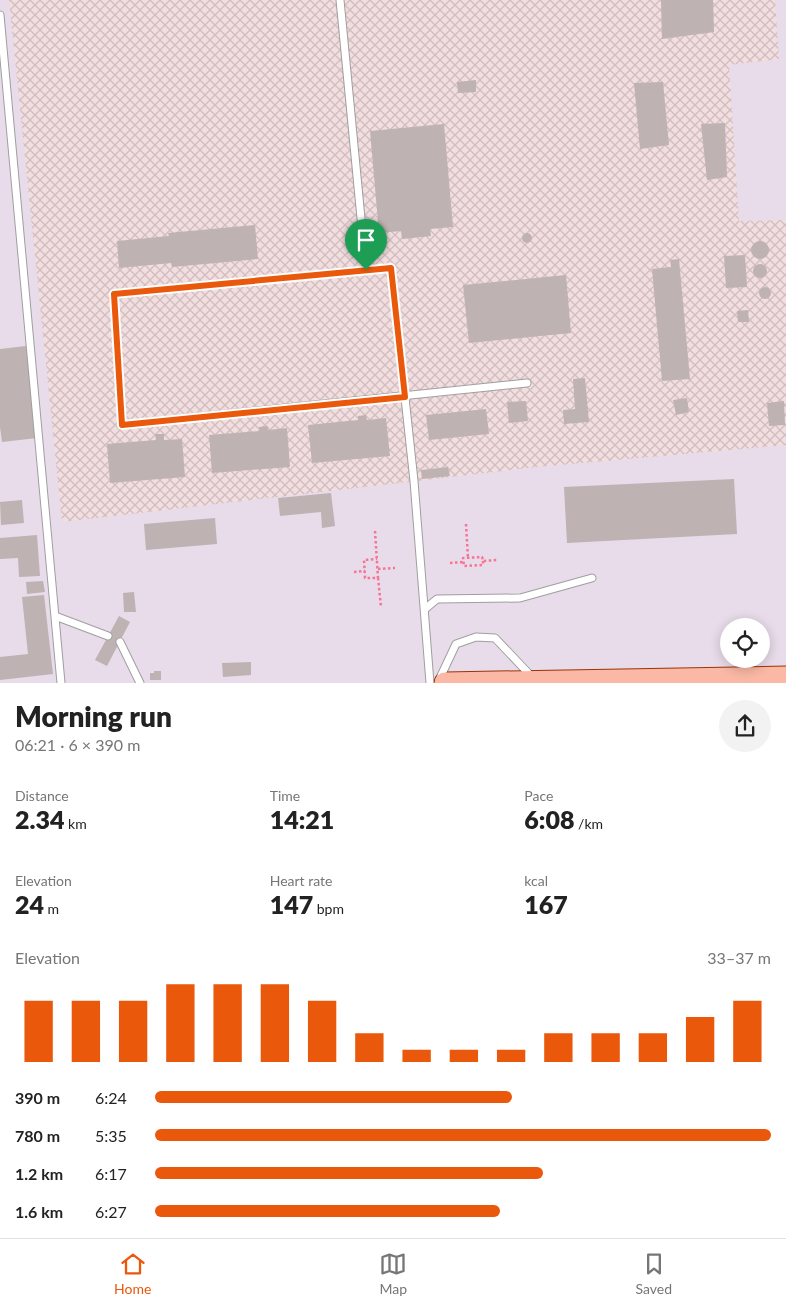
<!DOCTYPE html>
<meta charset="utf-8">
<style>
body{margin:0;font-family:Lato,sans-serif;background:#f2f2f2;color:#222;height:100vh;display:flex;flex-direction:column;font-size:19px;white-space:nowrap}
*{box-sizing:border-box;margin:0}
p{font-size:16px;color:#767676}
.icon{flex:none;width:28px;height:28px;fill:none;stroke:currentColor;stroke-width:2;stroke-linecap:round;stroke-linejoin:round}
.map{position:relative;height:683px;overflow:hidden}
.panel{display:flex;flex-direction:column;background:#fff;flex:1}
.panel>*{flex:none}
.fabs{position:absolute;left:720px;top:618px;display:grid;gap:10px}
.fabs a{display:grid;place-items:center;width:50px;height:50px;border-radius:50%;background:#fff;box-shadow:0 2px 12px #0003;font-size:25px}
.pin{position:absolute;display:grid;place-items:center;width:42px;height:42px;color:#fff;margin:-51px -21px;border-radius:50% 50% 50% 0;rotate:-45deg;box-shadow:0 0 5px #0007}
.pin .icon{rotate:45deg}
.round{display:grid;place-items:center;flex:none;width:52px;height:52px;border-radius:26px;background:#f2f2f2}
.head{display:flex;align-items:center;justify-content:space-between;height:85px;padding:0 15px}
h1{font-size:28px;font-weight:800;line-height:38px}
.stats{display:grid;grid-template-columns:repeat(3,1fr);gap:8px;height:85px;padding:5px 15px}
.stats div{display:grid;align-content:center}
.stats b{font-size:25px;font-weight:800}
.stats small{font-size:14px;font-weight:400}
.stats p{font-size:14px}
.chart{height:140px;padding:10px 15px}
.chart p{display:flex;justify-content:space-between}
.chart svg{width:100%;height:90px;margin-top:5px;stroke:#ea580c;stroke-width:6}
ul{padding:0 15px;list-style:none;font-size:16px}
li{display:grid;grid-template-columns:80px 60px 1fr;align-items:center;height:38px}
li i{height:12px;border-radius:6px;background:#ea580c}
.tabs{display:flex;justify-content:space-around;align-items:center;height:70px;border-top:1px solid #e0e0e0;background:#fff;font-size:14px;color:#767676}
.tabs a{display:grid;justify-items:center;gap:2px}
.tabs .on{color:#ea580c}
.map>svg:first-child{display:block}
.industrial{fill:#e8dbea;fill-rule:evenodd}
.military{fill:url(#military-cross-hatch)}
.building{fill:#bfb2b2}
.lines{fill:none;stroke-linecap:round;stroke-linejoin:round}
.service-casing{stroke:#9f9f9f;stroke-width:9}
.primary-casing{stroke:#9c3403;stroke-width:23}
.path{stroke:#f77495;stroke-width:2.5;stroke-dasharray:2.5 2.5;stroke-linecap:butt}
.service{stroke:#fff;stroke-width:7}
.primary{stroke:#fab8a5;stroke-width:21}
.route-casing{stroke:#fff;stroke-width:10}
.route{stroke:#ea580c;stroke-width:6}
</style>
<div class="map">
<svg width="786" height="683" viewBox="0 0 786 683">
<defs>
<pattern id="military-cross-hatch" width="8" height="8" patternUnits="userSpaceOnUse" patternTransform="scale(1.25)"><rect width="8" height="8" fill="#f2dddf"/><path d="M0 0l8 8M0 8l8-8" fill="none" stroke="#cfbdbf"/></pattern>
</defs>
<rect width="100%" height="100%" fill="#f2ece9"/>
<!-- industrial -->
<path class="industrial" d="M0 0H786V683H0ZM729 626H761V659H729Z"/>
<!-- military -->
<path class="military" d="M9 0H775L779 59 729 65 739 221 786 220V445L537 467 62 522Z"/>
<!-- building -->
<path class="building" d="M661 0H713L714 32 662 39Z
M476 80V92L458 93 457 82Z
M663 82 669 145 640 149 634 83Z
M725 123 727 177 707 180 701 124Z
M444 124 453 227 430 229 431 236 402 239 401 231 379 233 370 131Z
M255 225 258 259 172 267 171 263 119 268 117 241 169 236 168 233Z
M522 238a5 5 0 1 1 10 0a5 5 0 1 1-10 0Z
M751 250a9 9 0 1 1 18 0a9 9 0 1 1-18 0Z
M745 255 747 287 726 288 724 256Z
M679 259 690 379 662 381 652 269 671 267 670 260Z
M753 271a7 7 0 1 1 14 0a7 7 0 1 1-14 0Z
M566 275 571 333 469 343 463 285Z
M759 293a6 6 0 1 1 12 0a6 6 0 1 1-12 0Z
M748 310 749 322H738L737 311Z
M26 346 37 438 2 442 0 427V349Z
M585 378 589 422 564 424 563 410 575 409 573 379Z
M687 398 689 412 676 415 673 400Z
M526 401 528 421 509 423 507 402Z
M784 401 785 425 769 426 767 403Z
M486 409 489 434 429 440 426 415Z
M366 415 367 420 386 418 390 456 312 463 308 425 358 420V416Z
M268 426V430L287 428 290 467 212 473 209 435 259 431V427Z
M155 434H164V440L182 439 185 477 110 483 107 444 156 440Z
M448 467 450 476 422 479 421 470Z
M734 479 737 534 567 543 564 487Z
M331 493 335 526 322 528 321 512 280 516 278 498Z
M22 500 24 523 1 525 0 502Z
M215 518 217 544 146 550 144 524Z
M37 535 40 576 19 577 18 558 0 559V538Z
M43 581 45 592 27 594 26 582Z
M134 592 136 612H124L123 593Z
M44 595 53 674 0 680V657L28 654 22 597Z
M119 616 130 622 107 666 95 660Z
M251 662V675L223 677 222 663Z
M154 671H161V680H150V673H154Z"/>
<g class="lines">
<defs>
<path id="service" d="M340 0 366 270 391 268 414 481 430 683
M0 15 61 683
M366 270 114 294 122 425 527 383
M425 609 437 599 520 598 592 578
M55 616 108 636
M120 642 140 683
M439 680 456 644 476 637 495 638 532 677"/>
<path id="primary" d="M445 683 786 677"/>
</defs>
<!-- service casing -->
<use href="#service" class="service-casing"/>
<!-- primary casing -->
<use href="#primary" class="primary-casing"/>
<!-- path -->
<path class="path" d="M466 524 468 558
M375 531 378 578H365L364 560 377 559
M483 561V565L464 566 463 558 482 557 483 561 498 560
M450 563 463 562
M378 569 395 568
M354 572 365 571
M378 578 381 607"/>
<!-- service -->
<use href="#service" class="service"/>
<!-- primary -->
<use href="#primary" class="primary"/>
</g>
<g class="lines">
<defs>
<path id="route" d="M391 268 405 397 122 425 114 294Z"/>
</defs>
<!-- route casing -->
<use href="#route" class="route-casing"/>
<!-- route -->
<use href="#route" class="route"/>
</g>
</svg>
<div class="fabs">
<a><svg class="icon" aria-label="locate" viewBox="0 0 24 24"><circle cx="12" cy="12" r="6"/><path d="M12 2v4M12 18v4M2 12h4M18 12h4"/></svg></a>
</div>
<div class="pin" style="left:366px;top:270px;background:#1e9e55"><svg class="icon" aria-label="arrive" viewBox="0 0 24 24"><path d="M6 21V4h12l-3 4 3 4H6"/></svg></div>
</div>
<section class="panel">
<div class="head"><div><h1>Morning run</h1><p>06:21 · 6 × 390 m</p></div><a class="round"><svg class="icon" aria-label="share" viewBox="0 0 24 24"><path d="M12 15V3M7 8l5-5 5 5M5 13v7h14v-7"/></svg></a></div>
<div class="stats">
<div><p>Distance</p><b>2.34<small> km</small></b></div>
<div><p>Time</p><b>14:21</b></div>
<div><p>Pace</p><b>6:08<small> /km</small></b></div>
</div>
<div class="stats">
<div><p>Elevation</p><b>24<small> m</small></b></div>
<div><p>Heart rate</p><b>147<small> bpm</small></b></div>
<div><p>kcal</p><b>167</b></div>
</div>
<div class="chart"><p><span>Elevation</span>33–37 m</p>
<svg viewBox="0 0 160 44" preserveAspectRatio="none"><path d="M5 44V14M15 44V14M25 44V14M35 44V6M45 44V6M55 44V6M65 44V14M75 44V30M85 44V38M95 44V38M105 44V38M115 44V30M125 44V30M135 44V30M145 44V22M155 44V14"/></svg>
</div>
<ul>
<li><b>390 m</b>6:24<i style="width:58%"></i></li>
<li><b>780 m</b>5:35<i style="width:100%"></i></li>
<li><b>1.2 km</b>6:17<i style="width:63%"></i></li>
<li><b>1.6 km</b>6:27<i style="width:56%"></i></li>
</ul>
</section>
<nav class="tabs">
<a class="on"><svg class="icon" aria-label="home" viewBox="0 0 24 24"><path d="M3 11l9-7 9 7M6 9v11h12V9"/></svg>Home</a>
<a><svg class="icon" aria-label="map" viewBox="0 0 24 24"><path d="M3 6l6-2 6 2 6-2v14l-6 2-6-2-6 2zM9 4v14M15 6v14"/></svg>Map</a>
<a><svg class="icon" aria-label="saved" viewBox="0 0 24 24"><path d="M7 4h10v16l-5-4-5 4z"/></svg>Saved</a>
</nav>
